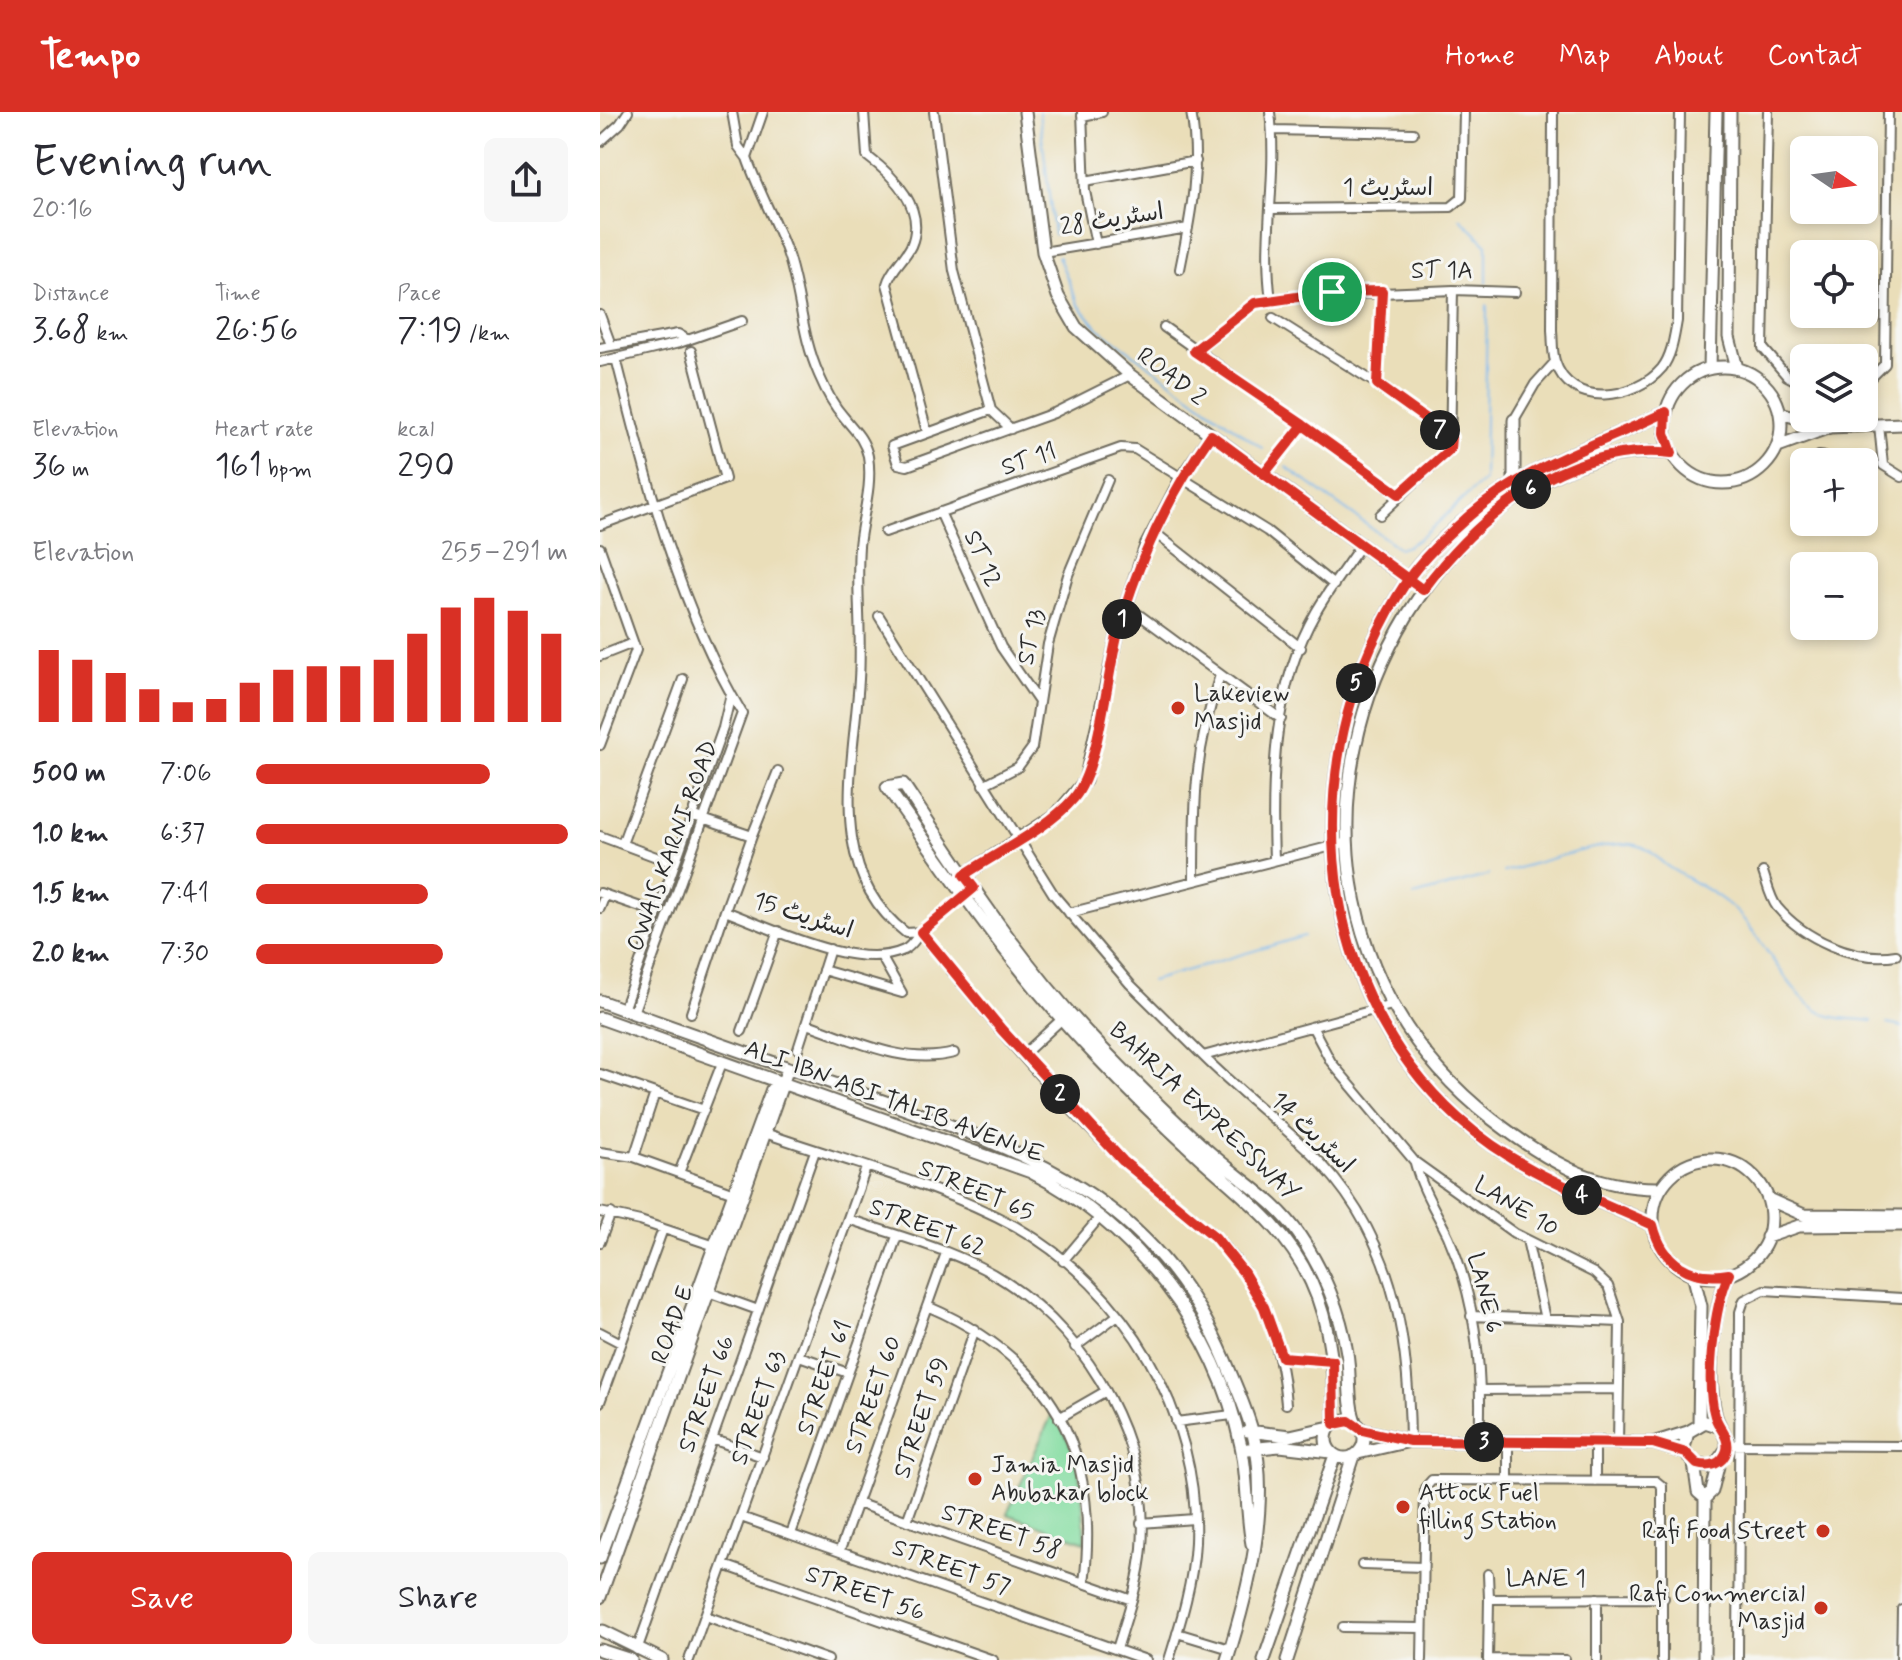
<!DOCTYPE html>
<meta charset="utf-8">
<style>
body{margin:0;font-family:Mynerve,"Playpen Sans Arabic",sans-serif;background:#f7f7f7;color:#2b2b33;height:100vh;display:flex;flex-direction:column;font-size:30px;white-space:nowrap}
*{box-sizing:border-box;margin:0}
p{font-size:26px;color:#7c7c81}
.icon{flex:none;width:44px;height:44px;fill:none;stroke:currentColor;stroke-width:2;stroke-linecap:round;stroke-linejoin:round}
.map{position:relative;flex:1;overflow:hidden}
.drawer{display:flex;flex-direction:column;background:#fff;width:600px}
.drawer>*{flex:none}
.needle{width:52px;rotate:103deg}
.fabs{position:absolute;left:1190px;top:24px;display:grid;gap:16px}
.fabs a{display:grid;place-items:center;width:88px;height:88px;border-radius:12px;background:#fff;box-shadow:0 4px 12px #0003;font-size:40px}
.pin{position:absolute;display:grid;place-items:center;width:68px;height:68px;color:#fff;margin:-34px;border:4px solid #fff;border-radius:50%;box-shadow:0 2px 8px #0007}
.km{position:absolute;width:40px;height:40px;margin:-20px;border-radius:50%;background:#222;color:#fff;font-size:22px;line-height:40px;text-align:center}
.round{display:grid;place-items:center;flex:none;width:84px;height:84px;border-radius:12px;background:#f7f7f7}
.summary{display:flex;align-items:center;justify-content:space-between;height:136px;padding:0 32px}
h1{font-size:44px;font-weight:600;line-height:60px}
.metrics{display:grid;grid-template-columns:repeat(3,1fr);gap:12px;height:136px;padding:8px 32px}
.metrics div{display:grid;align-content:center}
.metrics b{font-size:34px;font-weight:600}
.metrics small{font-size:22px;font-weight:400}
.metrics p{font-size:22px}
.chart{height:224px;padding:16px 32px}
.chart p{display:flex;justify-content:space-between}
.chart svg{width:100%;height:144px;margin-top:8px;stroke:#d93025;stroke-width:6}
.button{display:flex;gap:16px;margin-top:auto;padding:16px 32px}
.button a{flex:1;height:92px;border-radius:12px;background:#d93025;color:#fff;font-size:32px;font-weight:600;line-height:92px;text-align:center}
.button a+a{background:#f7f7f7;color:#2b2b33}
ul{padding:0 32px;list-style:none;font-size:26px}
li{display:grid;grid-template-columns:128px 96px 1fr;align-items:center;height:60px}
li i{height:20px;border-radius:10px;background:#d93025}
header{display:flex;align-items:center;gap:48px;box-sizing:border-box;height:112px;padding:0 40px;background:#d93025;color:#fff}
header strong{font-size:38px}
nav{display:flex;gap:44px;margin-inline-start:auto;font-size:28px}
main{display:flex;flex:1;min-height:0}
.map>svg:first-child{display:block}
.green{fill:#85dda2;stroke:#588466;stroke-width:2}
.lines{fill:none;stroke-linecap:round;stroke-linejoin:round}
.stream{stroke:#7ab7ec;stroke-width:2}
.street-casing{stroke:#6e6a5d;stroke-width:12}
.secondary-casing{stroke:#6e6a5d;stroke-width:15}
.street{stroke:#fff;stroke-width:8}
.secondary{stroke:#fff;stroke-width:11}
.route-casing{stroke:#fff;stroke-width:16}
.route{stroke:#d93025;stroke-width:10}
.poi-dot{fill:#c8321e;stroke:#f6f6f2;stroke-width:3}
.labels{text-anchor:middle;dominant-baseline:central;stroke-width:6;stroke-linejoin:round;paint-order:stroke}
.street-label{font-size:24px;fill:#2b2b2b;stroke:#f6f6f2}
.poi-label{font-size:24px;fill:#2b2b2b;stroke:#f6f6f2;text-anchor:start}
</style>
<header>
<strong>Tempo</strong>
<nav><a>Home</a><a>Map</a><a>About</a><a>Contact</a></nav>
</header>
<main>
<section class="drawer">
<div class="summary"><div><h1>Evening run</h1><p>20:16</p></div><a class="round"><svg class="icon" aria-label="share" viewBox="0 0 24 24"><path d="M12 15V3M7 8l5-5 5 5M5 13v7h14v-7"/></svg></a></div>
<div class="metrics">
<div><p>Distance</p><b>3.68<small> km</small></b></div>
<div><p>Time</p><b>26:56</b></div>
<div><p>Pace</p><b>7:19<small> /km</small></b></div>
</div>
<div class="metrics">
<div><p>Elevation</p><b>36<small> m</small></b></div>
<div><p>Heart rate</p><b>161<small> bpm</small></b></div>
<div><p>kcal</p><b>290</b></div>
</div>
<div class="chart"><p><span>Elevation</span>255–291 m</p>
<svg viewBox="0 0 160 44" preserveAspectRatio="none"><path d="M5 44V22M15 44V25M25 44V29M35 44V34M45 44V38M55 44V37M65 44V32M75 44V28M85 44V27M95 44V27M105 44V25M115 44V17M125 44V9M135 44V6M145 44V10M155 44V17"/></svg>
</div>
<ul>
<li><b>500 m</b>7:06<i style="width:75%"></i></li>
<li><b>1.0 km</b>6:37<i style="width:100%"></i></li>
<li><b>1.5 km</b>7:41<i style="width:55%"></i></li>
<li><b>2.0 km</b>7:30<i style="width:60%"></i></li>
</ul>
<div class="button"><a>Save</a><a>Share</a></div>
</section>
<div class="map">
<svg width="1302" height="1548" viewBox="0 0 1302 1548">
<rect width="100%" height="100%" fill="#f6f6f2"/>
<filter id="ink" filterUnits="userSpaceOnUse"><feTurbulence type="fractalNoise" baseFrequency=".0125" numOctaves="2"/><feDisplacementMap in="SourceGraphic" scale="16" xChannelSelector="R" yChannelSelector="G"/><feConvolveMatrix kernelMatrix="1 2 1 2 8 2 1 2 1" color-interpolation-filters="sRGB"/></filter>
<filter id="wash" filterUnits="userSpaceOnUse"><feTurbulence type="fractalNoise" baseFrequency=".006" numOctaves="4" result="noise"/><feDisplacementMap in="SourceGraphic" scale="32" xChannelSelector="R" yChannelSelector="G"/><feGaussianBlur stdDeviation="1.8" result="paint"/><feColorMatrix in="noise" values="0 0 0 0 0 0 0 0 0 0 0 0 0 0 0 0 0 1.4 0 .05"/><feComposite in="paint" operator="in"/></filter>
<g filter="url(#wash)">
<rect width="100%" height="100%" fill="#eadeb9"/>
<!-- green -->
<path class="green" d="M452 1302C484 1345 482 1379 485 1430L407 1402Z"/>
<g class="lines">
<!-- stream -->
<path class="stream" d="M439 0 454 123
M860 106 887 133V171
M458 144 478 192 498 216 662 336
M686 355 799 436C818 437 864 382 884 369L887 193
M904 760C935 752 1007 727 1036 733 1052 736 1058 749 1070 756 1096 772 1126 785 1145 809 1166 834 1194 888 1224 902 1240 909 1255 906 1272 909
M814 784 889 763
M551 869 704 824
M1287 912 1302 915"/>
</g>
</g>
<g filter="url(#ink)">
<g class="lines">
<defs>
<path id="street" d="M132 0 138 34 147 46
M163 0 147 46C158 78 175 108 187 140 201 180 201 223 219 263 225 277 232 292 243 304 254 318 264 326 268 344 273 376 262 403 259 434 256 478 262 522 259 567 254 654 224 758 306 821L321 820 367 781
M264 0 267 44C294 64 327 97 311 134 304 148 291 157 287 172L327 320
M334 0 354 159 391 298 411 317
M482 0 485 79 496 132
M670 0C678 64 662 125 671 188
M953 0 952 218C953 228 952 239 955 249 970 298 1036 287 1062 256 1072 243 1074 225 1077 209L1080 0
M1168 0 1163 236 1187 264 1204 273
M482 4 502 0
M673 18 813 21
M0 30 20 12 28 0
M485 69 596 49
M673 97 851 95 862 86 864 0
M443 140 588 116
M580 157C591 103 601 55 591 0
M0 203 11 233
M673 206 777 272 851 325
M564 215 799 382
M0 236 78 222 88 228
M594 239 655 191 688 185 853 178 915 180
M16 246C47 368 77 492 142 601L33 901
M0 250 79 231 142 209
M777 272 782 179
M1264 273 1285 252 1288 0
M391 298 292 334 298 352 307 354 454 301 530 263
M914 308 935 272 955 250
M1279 313 1283 353 1302 365
M1219 344 1263 350
M664 362 703 313
M340 400 401 535 439 590
M780 403 850 337 853 178
M0 413 125 367 91 239
M285 420 521 336 535 337 667 419 734 473
M554 420 701 536
M0 436 36 538 0 633
M526 493 681 607
M279 504 454 783 530 872 603 944
M0 544 33 531
M383 673 418 655 432 636 448 532 468 463 508 368
M91 703 152 724 125 799C171 816 257 860 304 838 311 835 316 826 321 820 383 899 450 981 523 1049 552 1075 584 1097 613 1123 660 1167 681 1230 686 1292
M0 724 75 752
M152 724 178 659
M22 732 83 567
M674 748C671 664 673 575 716 500 729 477 746 455 761 433
M1163 760C1167 771 1170 786 1177 795 1204 827 1255 850 1296 843
M594 769C594 689 594 640 620 563
M0 781 58 801
M0 796 5 783
M469 801 748 730
M223 858 302 881 281 844
M792 893 603 944C636 977 674 1006 708 1038 792 1118 809 1219 810 1329
M23 898 123 616 131 582
M91 901 125 799
M207 912C255 928 303 954 354 941
M713 916 731 950 815 1050 914 1121 994 1161 1008 1174 1020 1210 1018 1330
M142 919 178 819
M198 937 230 837
M424 942 462 907
M0 962 104 998
M165 1021C247 1050 338 1072 415 1114 526 1177 600 1301 595 1430 593 1471 581 1509 569 1548
M0 1040 34 1045 134 1081
M34 1045 55 981
M815 1051C822 1078 836 1099 848 1124 877 1189 883 1260 879 1330
M79 1061 122 951
M0 1100 40 1109 115 1134
M248 1107C301 1125 359 1139 406 1170 493 1227 550 1333 542 1436 539 1471 527 1504 517 1537
M927 1128 945 1207
M0 1130 11 1101
M463 1149 500 1105
M108 1180 158 1198
M327 1194C451 1247 501 1338 484 1471
M871 1204 1020 1210
M0 1220 21 1231
M475 1235 518 1203
M199 1244 248 1261
M682 1245 733 1249
M880 1278 1017 1277
M0 1290 63 1117
M459 1306 506 1279
M576 1310 632 1303
M112 1327 163 1345
M908 1330V1368
M995 1330V1369
M1128 1333 1302 1334
M257 1391 532 1488
M141 1405 546 1548
M307 1409 375 1217
M541 1411 594 1407
M191 1422 297 1124
M240 1438 346 1141
M124 1453 393 1548
M762 1453 823 1455
M888 1462 889 1487
M997 1486V1548
M106 1504 228 1548
M743 1515 822 1516
M577 1521 630 1537
M37 1538 215 1039
M888 1547 965 1548
M89 1548 266 1056
M822 1548 825 1376 832 1368 1056 1369 1062 1374V1548
M888 1548 889 1487 1064 1486
M1138 1548 1140 1200 1144 1188 1164 1178 1302 1186
M1301 1548 1302 1497"/>
<path id="secondary" d="M425 0 443 140 458 184 476 215 530 263 813 471
M1130 0 1129 225 1137 256
M1065 313a58 58 0 1 1 116 0a58 58 0 1 1-116 0Z
M1110 256 1116 0
M1180 301 1230 315
M914 308V374
M1178 334 1230 315 1302 312
M361 765 456 703 485 669 520 511 546 434 582 365 611 323
M0 889C87 921 175 951 263 982 421 1038 554 1081 625 1248 635 1272 647 1298 653 1322 671 1392 648 1481 627 1548
M0 906 431 1060C536 1114 617 1218 641 1334 648 1366 646 1400 652 1432
M1053 1106a59 59 0 1 1 118 0a59 59 0 1 1-118 0Z
M1061 1076C992 1077 945 1048 892 1007 732 883 705 671 808 502 832 464 859 430 894 402 947 361 1004 334 1072 341
M1168 1087 1204 1103 1302 1104
M1053 1113C984 1082 915 1058 858 1006 706 869 697 635 807 469 822 445 848 423 869 404 926 354 1000 332 1066 300
M1167 1125 1199 1114 1302 1113
M1093 1162 1101 1194 1099 1311
M726 1327a19 19 0 1 1 38 0a19 19 0 1 1-38 0Z
M734 1312C734 1263 732 1215 711 1170 686 1115 642 1084 599 1045 563 1012 528 978 495 943 416 861 352 767 287 675L303 672C364 763 425 858 503 937 539 974 577 1012 616 1046 645 1071 678 1091 700 1124 723 1158 741 1200 747 1241 751 1264 747 1290 756 1312
M1120 1315 1105 1310 1088 1320 1084 1336C1089 1351 1101 1357 1116 1352L1127 1336C1128 1322 1117 1314 1115 1301 1107 1262 1112 1198 1129 1162
M762 1318 802 1327
M648 1319 690 1324 730 1315
M1053 1331 1088 1320
M648 1337 680 1334 731 1340
M758 1341 810 1329 1053 1331 1086 1341
M1094 1351 1098 1380 1105 1386
M1105 1386 1112 1379 1119 1350
M0 1446 172 977
M0 1485 188 956
M3 1519 62 1548
M0 1538 31 1548
M664 1548 735 1343
M687 1548 753 1344
M1104 1548 1105 1386"/>
</defs>
<!-- street casing -->
<use href="#street" class="street-casing"/>
<!-- secondary casing -->
<use href="#secondary" class="secondary-casing"/>
<!-- street -->
<use href="#street" class="street"/>
<!-- secondary -->
<use href="#secondary" class="secondary"/>
</g>
</g>
<g class="lines" filter="url(#ink)">
<defs>
<path id="route" d="M732 180 655 191 594 239 703 313 664 362 611 323C571 380 541 442 521 509 507 554 501 654 474 686 449 716 398 740 364 763L374 776 321 820 402 918 523 1049 615 1125 644 1161 664 1195 682 1245 733 1249 734 1312 749 1309 762 1318 810 1329 1053 1331 1086 1341 1097 1352C1110 1356 1123 1352 1127 1338 1130 1324 1118 1316 1115 1304 1105 1270 1114 1194 1129 1162 1091 1169 1062 1151 1053 1113 984 1082 915 1058 858 1006 706 868 697 635 807 469 823 445 848 423 869 404 926 354 1000 332 1066 300L1065 321 1072 341C970 330 881 400 823 478L808 467 664 362 703 313 799 382 850 337 851 325 777 272 782 179 732 180"/>
</defs>
<!-- route casing -->
<use href="#route" class="route-casing"/>
<!-- route -->
<use href="#route" class="route"/>
</g>
<!-- markers -->
<g class="poi-dot">
<circle cx="578" cy="596" r="8"/>
<circle cx="375" cy="1367" r="8"/>
<circle cx="803" cy="1395" r="8"/>
<circle cx="1223" cy="1419" r="8"/>
<circle cx="1221" cy="1496" r="8"/>
</g>
<g class="labels">
<!-- street labels -->
<g class="street-label">
<text x="788" y="76">اسٹریٹ 1</text>
<text transform="translate(512 108) rotate(-9)">اسٹریٹ 28</text>
<text x="842" y="159">ST 1A</text>
<text transform="translate(571 265) rotate(37)">ROAD 2</text>
<text transform="translate(429 348) rotate(-19)">ST 11</text>
<text transform="translate(382 447) rotate(66)">ST 12</text>
<text transform="translate(432 525) rotate(-77)">ST 13</text>
<text transform="translate(73 734) rotate(-70)">OWAIS KARNI ROAD</text>
<text transform="translate(203 804) rotate(18)">اسٹریٹ 15</text>
<text transform="translate(294 990) rotate(20)">ALI IBN ABI TALIB AVENUE</text>
<text transform="translate(604 1000) rotate(43)">BAHRIA EXPRESSWAY</text>
<text transform="translate(712 1021) rotate(44)">اسٹریٹ 14</text>
<text transform="translate(376 1079) rotate(23)">STREET 65</text>
<text transform="translate(916 1095) rotate(31)">LANE 10</text>
<text transform="translate(327 1116) rotate(21)">STREET 62</text>
<text transform="translate(884 1181) rotate(76)">LANE 6</text>
<text transform="translate(73 1213) rotate(-70)">ROAD E</text>
<text transform="translate(225 1266) rotate(-70)">STREET 61</text>
<text transform="translate(107 1282) rotate(-70)">STREET 66</text>
<text transform="translate(274 1283) rotate(-70)">STREET 60</text>
<text transform="translate(159 1296) rotate(-70)">STREET 63</text>
<text transform="translate(322 1306) rotate(-71)">STREET 59</text>
<text transform="translate(401 1420) rotate(19)">STREET 58</text>
<text transform="translate(351 1456) rotate(20)">STREET 57</text>
<text x="946" y="1467">LANE 1</text>
<text transform="translate(265 1482) rotate(19)">STREET 56</text>
</g>
<!-- poi labels -->
<g class="poi-label">
<text x="594" y="582">Lakeview<tspan x="594" dy="28">Masjid</tspan></text>
<text x="391" y="1353">Jamia Masjid<tspan x="391" dy="28">Abubakar block</tspan></text>
<text x="819" y="1381">Attock Fuel<tspan x="819" dy="28">filling Station</tspan></text>
<text x="1207" y="1419" text-anchor="end">Rafi Food Street</text>
<text x="1205" y="1482" text-anchor="end">Rafi Commercial<tspan x="1205" dy="28">Masjid</tspan></text>
</g>
</g>
</svg>
<div class="fabs">
<a><svg class="needle" viewBox="-14 -14 28 28"><path d="M0-13l5 13h-10z" fill="#e53935"/><path d="M0 13l5-13h-10z" fill="#7c7c81"/></svg></a>
<a><svg class="icon" aria-label="locate" viewBox="0 0 24 24"><circle cx="12" cy="12" r="6"/><path d="M12 2v4M12 18v4M2 12h4M18 12h4"/></svg></a>
<a><svg class="icon" aria-label="layers" viewBox="0 0 24 24"><path d="M12 4l9 5-9 5-9-5zM3 14l9 5 9-5"/></svg></a>
<a>+</a>
<a>−</a>
</div>
<div class="pin" style="left:732px;top:180px;background:#1e9e55"><svg class="icon" aria-label="arrive" viewBox="0 0 24 24"><path d="M6 21V4h12l-3 4 3 4H6"/></svg></div>
<b class="km" style="left:522px;top:507px">1</b>
<b class="km" style="left:460px;top:982px">2</b>
<b class="km" style="left:884px;top:1330px">3</b>
<b class="km" style="left:982px;top:1083px">4</b>
<b class="km" style="left:756px;top:571px">5</b>
<b class="km" style="left:931px;top:377px">6</b>
<b class="km" style="left:840px;top:318px">7</b>
</div>
</main>
